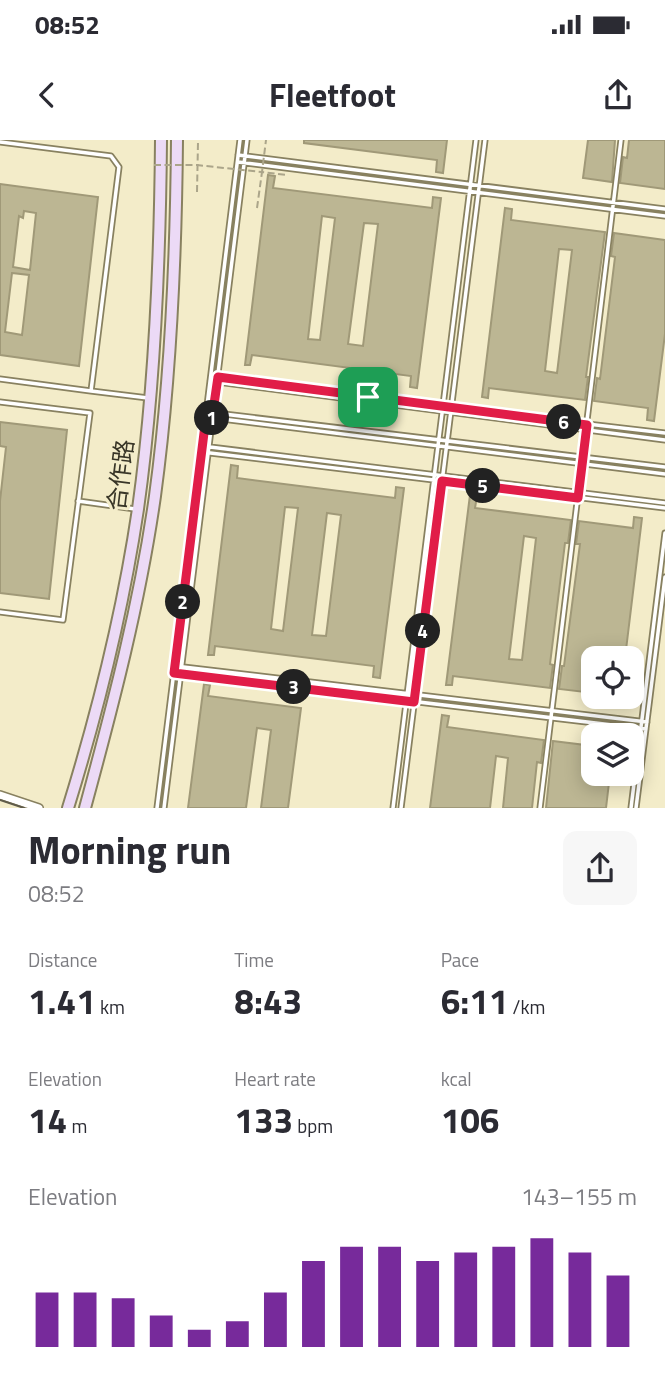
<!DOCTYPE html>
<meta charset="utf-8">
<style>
body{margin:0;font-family:"Titillium Web","Noto Sans SC",sans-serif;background:#f7f7f7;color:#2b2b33;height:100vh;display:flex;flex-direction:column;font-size:26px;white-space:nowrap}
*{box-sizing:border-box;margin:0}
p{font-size:23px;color:#7c7c81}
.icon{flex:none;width:38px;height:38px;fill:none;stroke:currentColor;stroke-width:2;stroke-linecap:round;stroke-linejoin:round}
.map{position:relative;height:668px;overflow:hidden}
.details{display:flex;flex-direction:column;background:#fff;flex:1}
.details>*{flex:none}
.buttons{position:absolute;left:581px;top:506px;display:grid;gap:14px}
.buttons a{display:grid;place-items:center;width:63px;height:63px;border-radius:14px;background:#fff;box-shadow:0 4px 18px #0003;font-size:35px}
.pin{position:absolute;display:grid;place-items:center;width:60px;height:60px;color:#fff;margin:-30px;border-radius:14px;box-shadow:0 4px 10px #0006}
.km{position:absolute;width:35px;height:35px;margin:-18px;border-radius:50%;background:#222;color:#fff;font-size:19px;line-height:35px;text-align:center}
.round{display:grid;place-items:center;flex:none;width:74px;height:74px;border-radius:14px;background:#f7f7f7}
.headline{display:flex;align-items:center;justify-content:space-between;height:119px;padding:0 28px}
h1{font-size:38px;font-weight:700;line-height:52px}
.figures{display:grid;grid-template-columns:repeat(3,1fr);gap:10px;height:119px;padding:7px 28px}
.figures div{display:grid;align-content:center}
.figures b{font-size:35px;font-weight:700}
.figures small{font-size:19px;font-weight:400}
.figures p{font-size:19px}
.chart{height:196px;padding:14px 28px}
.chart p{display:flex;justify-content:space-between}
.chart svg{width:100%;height:126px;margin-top:7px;stroke:#772a9b;stroke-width:6}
.status{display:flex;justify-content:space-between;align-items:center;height:49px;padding:0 35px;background:#fff;direction:ltr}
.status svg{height:19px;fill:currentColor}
header{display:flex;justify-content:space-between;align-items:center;height:91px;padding:0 28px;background:#fff;font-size:32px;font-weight:700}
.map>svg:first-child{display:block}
.building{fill:#bcb693;stroke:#a09978;stroke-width:2;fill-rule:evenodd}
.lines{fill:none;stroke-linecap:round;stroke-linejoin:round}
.lane-casing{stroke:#888160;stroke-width:7}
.street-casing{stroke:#888160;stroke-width:10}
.secondary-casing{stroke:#888160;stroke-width:14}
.path{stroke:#aba58a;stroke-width:2;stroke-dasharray:7 3.5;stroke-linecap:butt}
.lane{stroke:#fff;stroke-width:3.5}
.street{stroke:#fff;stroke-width:7}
.secondary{stroke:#ecdaf6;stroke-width:10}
.tram{stroke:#605c4a;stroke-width:2}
.path-bridge{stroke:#aba58a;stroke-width:2;stroke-dasharray:7 3.5;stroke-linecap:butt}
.route-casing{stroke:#fff;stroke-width:14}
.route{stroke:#e11d48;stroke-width:9}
.labels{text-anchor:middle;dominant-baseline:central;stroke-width:6;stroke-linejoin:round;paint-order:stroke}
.street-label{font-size:24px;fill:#383527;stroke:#f3ecc9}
</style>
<div class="status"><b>08:52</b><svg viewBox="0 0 49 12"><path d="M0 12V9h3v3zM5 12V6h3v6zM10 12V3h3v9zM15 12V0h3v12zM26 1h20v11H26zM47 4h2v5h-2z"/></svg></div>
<header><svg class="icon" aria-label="back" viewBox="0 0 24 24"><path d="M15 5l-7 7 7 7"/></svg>Fleetfoot<svg class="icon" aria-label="share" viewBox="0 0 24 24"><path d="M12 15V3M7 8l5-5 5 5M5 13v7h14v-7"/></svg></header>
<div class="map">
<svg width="665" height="668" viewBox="0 0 665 668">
<rect width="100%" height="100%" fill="#f3ecc9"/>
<!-- building -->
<path class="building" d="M304 0H447L443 33 436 32 437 20 304 3Z
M588 0H615L612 42 583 38Z
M629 0H665V49L620 43 623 17 627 18Z
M268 35 275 36 273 48 432 68 433 57 441 58 417 248 410 247 411 236 252 215 250 225H245ZM322 76 335 78 320 200 308 199ZM364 83 378 84 363 206 348 204Z
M0 44 98 57 79 226 0 215ZM24 71 36 73 30 130 13 127 19 76 23 78ZM12 133 29 135 22 195 5 192Z
M505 68 512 69 511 80 605 92 586 237H588L585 260 489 248 488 258 482 257ZM559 109 572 110 557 233 545 231Z
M614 93 665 100V194L654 281 647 280 648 268 594 261 597 238 600 239 615 117 611 116Z
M0 282 67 290 49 459 0 453V361L6 307 0 306Z
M231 325 238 326 237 338 395 358 396 347 404 348 380 538 373 537 374 526 215 506 214 515H208ZM285 367 298 368 283 491 271 489ZM327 373 341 375 326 496 312 495Z
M470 355 477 356 475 368 571 380 568 403H565L550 524 553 525 550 548 453 536 452 545H446ZM524 396 536 398 522 520 509 519Z
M634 377 642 378 625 518H593V553L559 549 562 526H564L580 404H576L579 381 633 388Z
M204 544 210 545 208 556 301 568 288 668H261L271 590 257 588 246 668H188Z
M442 575 449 576 447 587 544 600 541 623 537 622 532 668H503L508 618 496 616 490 668H430Z
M553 601 593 606V634H610L606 668H546Z"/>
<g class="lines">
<defs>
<path id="lane" d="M0 2 111 16 119 27 91 251 0 239
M238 15 665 69
M238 22 665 76
M211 236 451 268 665 293
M210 241 665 300
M91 251 148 258
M0 262 90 273 63 480 0 472
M207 272 665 327
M206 277 665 334
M202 306 665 363
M202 312 665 368
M78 361 135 369
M175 526 647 582
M174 533 646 589
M157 668 240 0
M164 668 247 0
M393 668 476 0
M401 668 485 0
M540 668 621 0
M631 668 665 393
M636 668 665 437"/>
<path id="street" d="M0 655 39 668"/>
<path id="secondary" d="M68 668C98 571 123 470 138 369 155 248 160 123 161 0
M85 668C113 565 140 462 155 356 171 238 176 119 177 0"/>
</defs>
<!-- lane casing -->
<use href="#lane" class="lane-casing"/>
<!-- street casing -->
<use href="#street" class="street-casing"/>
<!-- secondary casing -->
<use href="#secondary" class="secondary-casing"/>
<!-- path -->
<path class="path" d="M197 52 198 2
M257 68 262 32 287 35"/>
<!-- lane -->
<use href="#lane" class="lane"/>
<!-- street -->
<use href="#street" class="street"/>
<!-- secondary -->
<use href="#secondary" class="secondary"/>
<!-- tram -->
<path class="tram" d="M0 660 24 668"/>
<!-- path-bridge -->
<path class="path-bridge" d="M154 25H197L262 32 266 0"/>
</g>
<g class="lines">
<defs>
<path id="route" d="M218 237 587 285 578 358 442 341 414 562 174 533 206 277 212 278Z"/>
</defs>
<!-- route casing -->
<use href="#route" class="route-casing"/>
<!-- route -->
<use href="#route" class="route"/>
</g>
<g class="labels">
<!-- street labels -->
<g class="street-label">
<text transform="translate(120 335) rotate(-83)">合作路</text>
</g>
</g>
</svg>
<div class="buttons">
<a><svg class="icon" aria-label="locate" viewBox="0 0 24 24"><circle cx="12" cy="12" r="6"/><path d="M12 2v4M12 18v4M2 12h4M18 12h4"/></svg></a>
<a><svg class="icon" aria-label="layers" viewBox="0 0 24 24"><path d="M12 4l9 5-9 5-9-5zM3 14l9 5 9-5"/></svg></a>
</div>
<div class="pin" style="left:368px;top:257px;background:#1e9e55"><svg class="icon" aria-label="arrive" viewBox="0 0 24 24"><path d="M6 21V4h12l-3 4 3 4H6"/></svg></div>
<b class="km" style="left:212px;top:278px">1</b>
<b class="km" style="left:183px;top:462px">2</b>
<b class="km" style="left:294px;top:547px">3</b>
<b class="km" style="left:423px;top:491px">4</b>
<b class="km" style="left:483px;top:346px">5</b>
<b class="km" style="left:564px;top:282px">6</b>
</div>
<section class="details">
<div class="headline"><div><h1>Morning run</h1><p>08:52</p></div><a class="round"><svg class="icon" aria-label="share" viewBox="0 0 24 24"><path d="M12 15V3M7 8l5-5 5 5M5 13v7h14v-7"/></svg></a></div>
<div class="figures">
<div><p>Distance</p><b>1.41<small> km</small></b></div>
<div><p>Time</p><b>8:43</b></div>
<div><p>Pace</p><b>6:11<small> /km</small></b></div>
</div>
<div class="figures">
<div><p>Elevation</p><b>14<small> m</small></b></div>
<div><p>Heart rate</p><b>133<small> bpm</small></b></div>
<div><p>kcal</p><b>106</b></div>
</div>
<div class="chart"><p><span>Elevation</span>143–155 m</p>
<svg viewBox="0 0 160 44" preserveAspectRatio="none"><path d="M5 44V25M15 44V25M25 44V27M35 44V33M45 44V38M55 44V35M65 44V25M75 44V14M85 44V9M95 44V9M105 44V14M115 44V11M125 44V9M135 44V6M145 44V11M155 44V19"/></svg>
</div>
</section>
